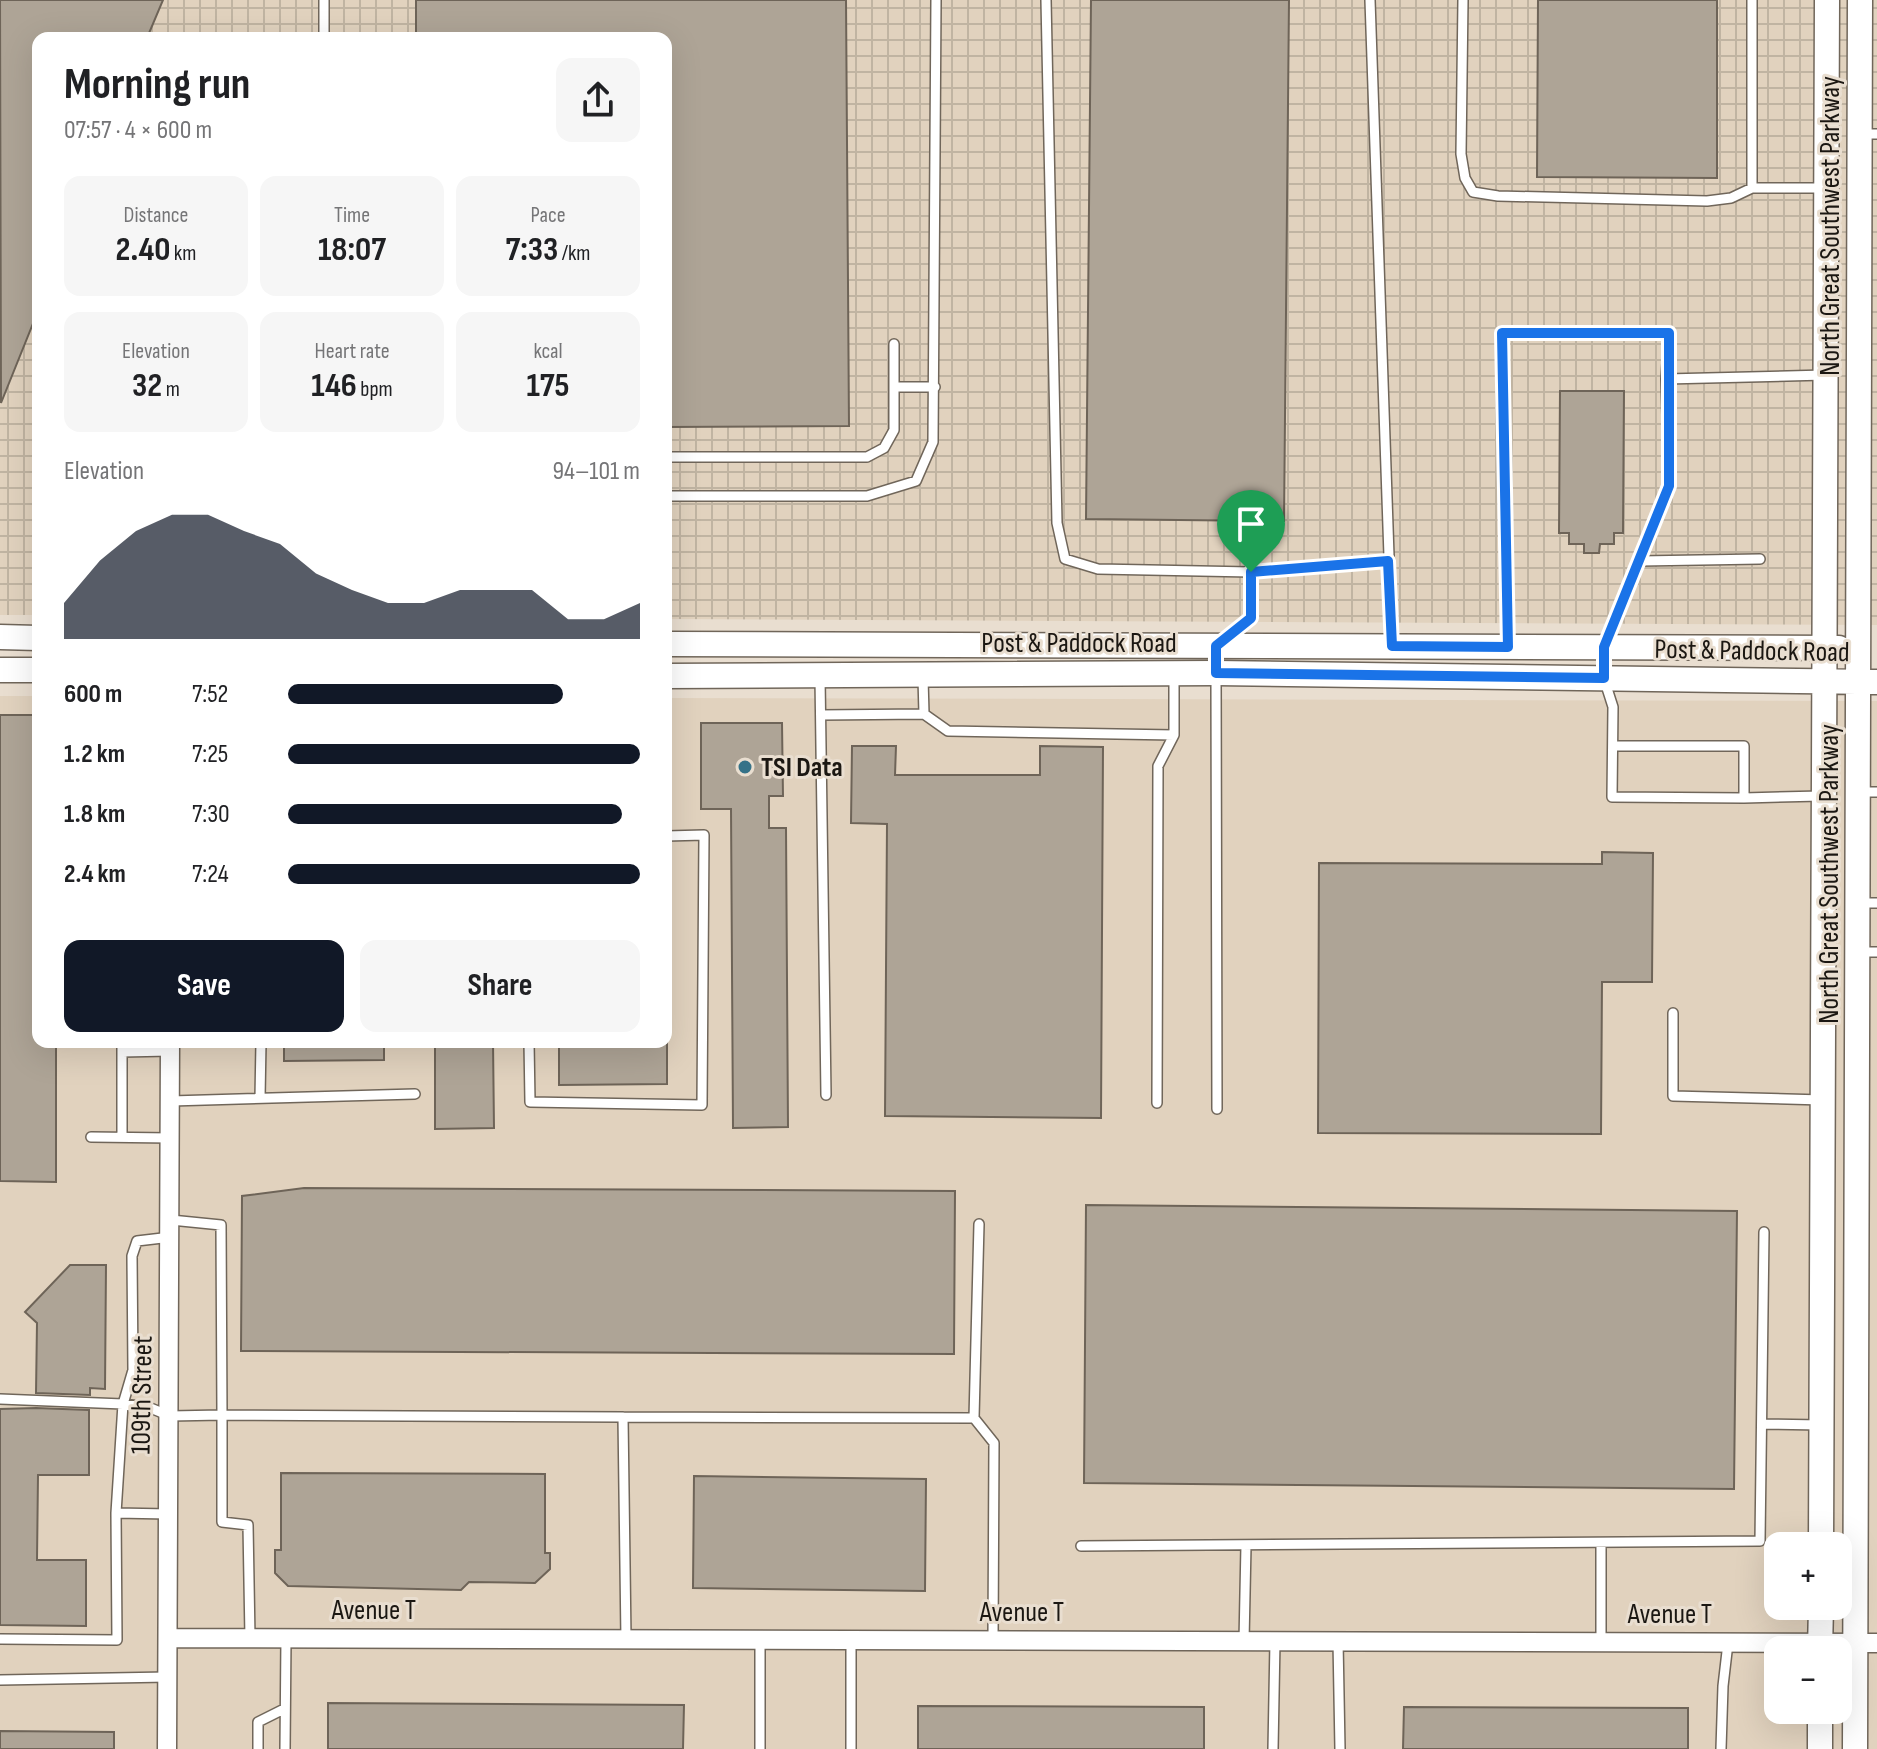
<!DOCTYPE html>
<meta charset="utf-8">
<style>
body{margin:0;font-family:"Sofia Sans Condensed",sans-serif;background:#f6f6f6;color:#202124;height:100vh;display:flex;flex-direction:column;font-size:30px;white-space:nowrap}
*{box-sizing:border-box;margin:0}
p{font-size:26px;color:#757577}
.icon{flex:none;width:44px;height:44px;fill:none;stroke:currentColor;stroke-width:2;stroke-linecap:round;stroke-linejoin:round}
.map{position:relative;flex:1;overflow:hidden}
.details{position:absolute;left:32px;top:32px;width:640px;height:1016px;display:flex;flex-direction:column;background:#fff;border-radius:16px;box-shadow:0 8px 32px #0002}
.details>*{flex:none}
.controls{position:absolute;left:1764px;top:1532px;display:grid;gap:16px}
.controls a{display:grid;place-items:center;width:88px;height:88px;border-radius:16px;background:#fff;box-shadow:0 8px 32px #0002;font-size:40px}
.pin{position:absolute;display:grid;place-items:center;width:68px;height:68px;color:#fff;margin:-82px -34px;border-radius:50% 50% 50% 0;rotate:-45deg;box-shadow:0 0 8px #0007}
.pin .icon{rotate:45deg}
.round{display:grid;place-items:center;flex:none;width:84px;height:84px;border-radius:16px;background:#f6f6f6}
.head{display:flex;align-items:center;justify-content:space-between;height:136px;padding:0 32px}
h1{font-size:44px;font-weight:700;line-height:60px}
.stats{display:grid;grid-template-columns:repeat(3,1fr);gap:12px;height:136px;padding:8px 32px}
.stats div{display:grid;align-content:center;border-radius:16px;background:#f6f6f6;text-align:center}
.stats b{font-size:34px;font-weight:700}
.stats small{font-size:22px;font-weight:400}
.stats p{font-size:22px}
.chart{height:224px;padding:16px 32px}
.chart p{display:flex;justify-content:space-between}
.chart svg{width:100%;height:144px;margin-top:8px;fill:#111827;opacity:.7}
.cta{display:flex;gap:16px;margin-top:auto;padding:16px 32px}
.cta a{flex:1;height:92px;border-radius:16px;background:#111827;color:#fff;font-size:32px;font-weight:700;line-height:92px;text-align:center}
.cta a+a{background:#f6f6f6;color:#202124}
ul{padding:0 32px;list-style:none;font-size:26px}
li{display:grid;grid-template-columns:128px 96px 1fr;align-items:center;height:60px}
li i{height:20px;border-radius:10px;background:#111827}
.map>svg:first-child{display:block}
.built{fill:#e1d2be;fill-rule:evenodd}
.industrial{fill:url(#industrial-grid)}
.building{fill:#aea496;stroke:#6e6458;stroke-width:2}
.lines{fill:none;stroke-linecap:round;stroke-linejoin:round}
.lane-casing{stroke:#70665a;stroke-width:12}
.street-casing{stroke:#70665a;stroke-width:21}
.secondary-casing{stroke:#70665a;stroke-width:27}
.lane{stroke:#fff;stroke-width:9}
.street{stroke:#fff;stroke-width:18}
.secondary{stroke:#fff;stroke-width:24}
.route-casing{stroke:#fff;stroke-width:16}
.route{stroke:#1a73e8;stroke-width:10}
.poi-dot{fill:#357288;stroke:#e9ded0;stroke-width:3}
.labels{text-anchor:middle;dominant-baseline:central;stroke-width:6;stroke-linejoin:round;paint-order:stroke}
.street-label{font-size:28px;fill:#1b1712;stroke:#e9ded0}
.poi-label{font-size:28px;font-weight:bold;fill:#1b1712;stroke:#e9ded0;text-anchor:start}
</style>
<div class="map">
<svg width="1877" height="1749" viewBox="0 0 1877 1749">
<defs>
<pattern id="industrial-grid" width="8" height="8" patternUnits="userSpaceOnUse" patternTransform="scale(2)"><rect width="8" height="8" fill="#e1d2be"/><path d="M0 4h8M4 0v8" fill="none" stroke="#c0b4a2"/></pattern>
</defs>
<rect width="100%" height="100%" fill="#e9ded0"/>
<!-- built -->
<path class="built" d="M0 696H38V1042H666V698L1877 701V1749H0ZM1778 1546H1838V1606H1778ZM1778 1650H1838V1710H1778Z"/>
<!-- industrial -->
<path class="industrial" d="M0 0H1877V625L666 619V38H38V615H0Z"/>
<!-- building -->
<path class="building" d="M0 0H163L147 38H38V311L1 403Z
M416 0H846L849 426 666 427V38H416Z
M1091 0H1289L1284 521 1086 519Z
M1538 0H1717V178L1537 177Z
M1560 391H1624L1623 533H1614V544H1600L1599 553H1584V544H1569V533H1559Z
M0 715H38V1042H56V1182L0 1181Z
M701 723H782L783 796H769V828H786L788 1127 733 1128 731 809H701Z
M852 746H896L895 775H1040V746L1103 747 1101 1118 885 1116 887 824 851 823Z
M1602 852 1653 853 1652 982H1602L1601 1134 1318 1133 1319 863 1602 864Z
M284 1042H384V1060L284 1061Z
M435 1042H493L494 1128 435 1129Z
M559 1042H667V1084L559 1085Z
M304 1188 955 1191 954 1354 241 1351 242 1196Z
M1086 1205 1737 1211 1734 1489 1084 1483Z
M70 1265H106L105 1389 90 1388V1395L36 1393 37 1323 25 1312Z
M36 1408 89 1410V1475H38L37 1560H86V1626L0 1625V1409Z
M281 1473 545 1474V1553H550V1569L535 1583 469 1582 461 1590 288 1586 275 1573V1550H281Z
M694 1476 926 1479 925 1591 693 1588Z
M328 1703 684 1705 683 1749H328Z
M918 1706 1204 1707V1749H918Z
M1404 1707 1688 1708V1749H1403Z
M0 1731 114 1732V1749H0Z"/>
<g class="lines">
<defs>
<path id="lane" d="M324 0V38
M1046 0 1057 523 1065 559 1098 569 1251 572V618L1222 641
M1370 0 1392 644
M1463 0 1461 154 1465 178 1473 192 1498 196 1707 201 1731 198 1752 188
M1752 0V188H1824
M1860 134H1877
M894 387H935
M666 457H867L884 448 894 430V344
M666 496H867L916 481 933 442 936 0
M1640 561 1760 559
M1251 572 1388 561
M1605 644 1669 486 1666 379 1825 375
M1508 645 1502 333H1669L1666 379
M1216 676 1217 1109
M820 678 826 1095
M1605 682 1613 707 1612 797 1744 798V746H1613
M924 714 948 731 1174 735V674
M821 715 924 714 923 678
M1860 792H1877
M1744 798 1821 796
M1859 903H1877
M1859 952H1877
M1673 1013V1096L1823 1100
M529 1042 530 1102 702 1105 704 835 666 836
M122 1052 170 1051
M260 1098 261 1042
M171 1101 415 1094
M1157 1103 1158 766 1174 735
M91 1137 171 1138
M122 1137V1042
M0 1399 123 1404 148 1407 170 1416 222 1415 221 1225 171 1220
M974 1418 979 1224
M1762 1424 1821 1425
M169 1514 116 1513 123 1404 133 1370 132 1256 137 1241 171 1237
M1601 1544V1642
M1081 1546 1760 1541 1764 1232
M250 1638 248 1525 222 1522V1415L623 1417
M0 1639 117 1640 116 1513
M626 1639 623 1417 974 1418 994 1443 993 1640
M760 1639V1749
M1244 1641 1246 1545
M1338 1641 1340 1749
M0 1680 168 1677
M258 1749V1722L284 1709
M285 1749 286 1638
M851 1749V1640
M1273 1749 1275 1641
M1721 1749 1723 1686 1728 1643"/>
<path id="street" d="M168 1638 1877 1643
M167 1749 170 1042"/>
<path id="secondary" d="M0 637 38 638
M666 644 1839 648
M0 670H38
M666 676 1216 673 1876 682
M1821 1546 1827 0
M1820 1650 1821 1606
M1820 1749V1710
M1855 1749 1860 0"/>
</defs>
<!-- lane casing -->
<use href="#lane" class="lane-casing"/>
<!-- street casing -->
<use href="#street" class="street-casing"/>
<!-- secondary casing -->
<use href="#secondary" class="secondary-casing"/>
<!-- lane -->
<use href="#lane" class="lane"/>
<!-- street -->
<use href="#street" class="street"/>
<!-- secondary -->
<use href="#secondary" class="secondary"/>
</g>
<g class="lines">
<defs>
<path id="route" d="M1502 333H1669V486L1604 647V678L1216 673V646L1251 618V572L1388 561 1392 646 1508 647Z"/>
</defs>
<!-- route casing -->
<use href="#route" class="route-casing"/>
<!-- route -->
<use href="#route" class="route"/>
</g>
<!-- markers -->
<circle class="poi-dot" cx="745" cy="767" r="8"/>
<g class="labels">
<!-- street labels -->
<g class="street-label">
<text transform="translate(1830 226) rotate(-90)">North Great Southwest Parkway</text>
<text x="1079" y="643">Post &amp; Paddock Road</text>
<text transform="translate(1752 651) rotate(1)">Post &amp; Paddock Road</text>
<text transform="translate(1829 874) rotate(-90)">North Great Southwest Parkway</text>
<text transform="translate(142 1395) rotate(-89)">109th Street</text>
<text x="374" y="1610">Avenue T</text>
<text x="1022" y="1612">Avenue T</text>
<text x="1670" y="1614">Avenue T</text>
</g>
<!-- poi labels -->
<g class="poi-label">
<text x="761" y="767">TSI Data</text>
</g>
</g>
</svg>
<div class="controls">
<a>+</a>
<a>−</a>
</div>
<div class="pin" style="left:1251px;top:572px;background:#1e9e55"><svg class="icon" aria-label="arrive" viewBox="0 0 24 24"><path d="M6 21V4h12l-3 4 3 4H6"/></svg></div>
<section class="details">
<div class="head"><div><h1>Morning run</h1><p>07:57 · 4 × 600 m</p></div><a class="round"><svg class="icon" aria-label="share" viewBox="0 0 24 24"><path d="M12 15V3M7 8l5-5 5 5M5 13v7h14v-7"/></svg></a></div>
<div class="stats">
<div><p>Distance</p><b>2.40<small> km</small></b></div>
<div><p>Time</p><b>18:07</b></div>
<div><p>Pace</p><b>7:33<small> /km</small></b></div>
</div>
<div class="stats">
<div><p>Elevation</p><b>32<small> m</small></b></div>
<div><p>Heart rate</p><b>146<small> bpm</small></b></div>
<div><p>kcal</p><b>175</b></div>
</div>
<div class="chart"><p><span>Elevation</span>94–101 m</p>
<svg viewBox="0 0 160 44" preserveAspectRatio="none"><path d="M0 44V33L10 20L20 11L30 6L40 6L50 11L60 15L70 24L80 29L90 33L100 33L110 29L120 29L130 29L140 38L150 38L160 33V44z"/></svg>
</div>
<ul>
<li><b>600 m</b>7:52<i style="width:78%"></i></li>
<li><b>1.2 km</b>7:25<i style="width:100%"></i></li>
<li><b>1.8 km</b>7:30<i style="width:95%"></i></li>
<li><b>2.4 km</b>7:24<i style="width:100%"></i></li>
</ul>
<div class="cta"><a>Save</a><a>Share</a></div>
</section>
</div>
